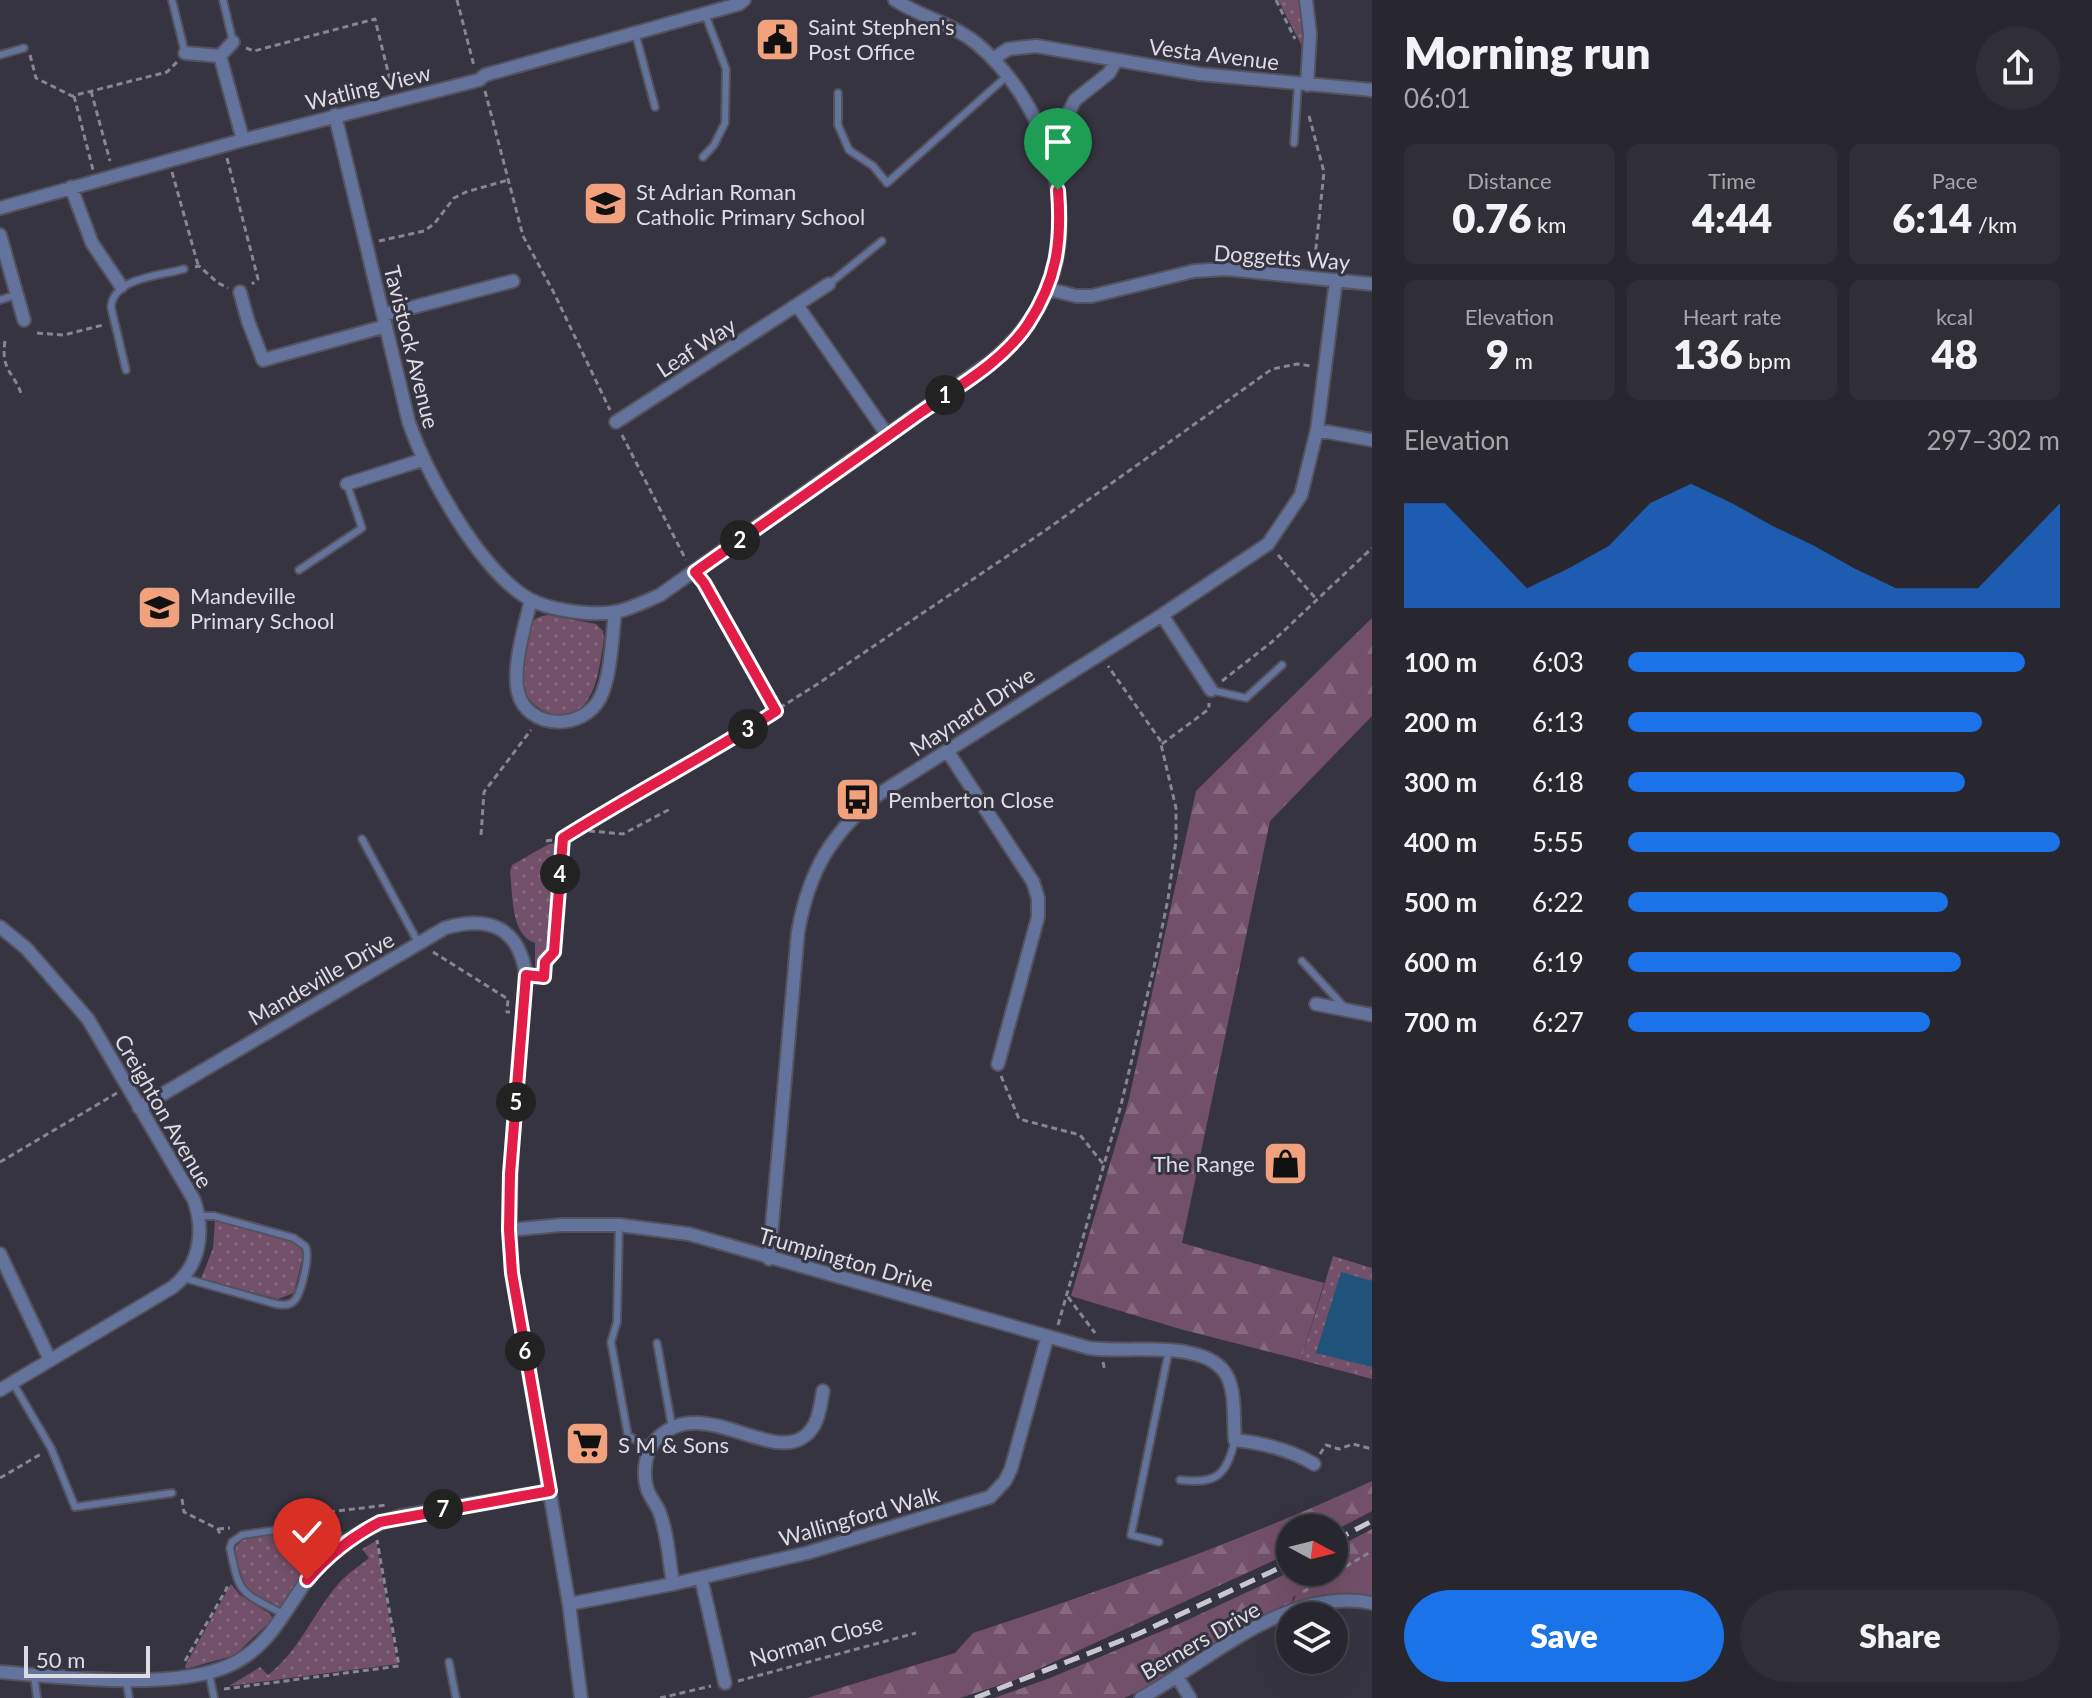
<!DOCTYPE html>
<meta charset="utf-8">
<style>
body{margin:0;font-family:Lato,sans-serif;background:#302f38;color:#f1f3f6;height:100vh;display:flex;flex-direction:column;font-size:30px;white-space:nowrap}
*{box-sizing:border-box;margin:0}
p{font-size:26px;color:#a5a5ab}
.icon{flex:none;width:44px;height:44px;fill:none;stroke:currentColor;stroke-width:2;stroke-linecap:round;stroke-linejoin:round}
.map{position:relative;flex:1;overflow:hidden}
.drawer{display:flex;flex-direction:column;background:#282730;width:720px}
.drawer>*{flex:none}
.needle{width:52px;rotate:97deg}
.controls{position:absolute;left:1276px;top:1514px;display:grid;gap:16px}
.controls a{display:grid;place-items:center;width:72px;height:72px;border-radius:50%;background:#282730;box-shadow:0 8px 32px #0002,0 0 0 2px #44444c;font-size:40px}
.scale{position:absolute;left:24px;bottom:20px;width:126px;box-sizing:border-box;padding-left:8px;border:4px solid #dddce4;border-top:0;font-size:22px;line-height:28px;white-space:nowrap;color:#dddce4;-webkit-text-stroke:6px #363440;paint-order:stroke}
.pin{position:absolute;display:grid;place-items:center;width:68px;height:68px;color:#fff;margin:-82px -34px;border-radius:50% 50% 50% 0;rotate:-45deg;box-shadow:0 0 8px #0007}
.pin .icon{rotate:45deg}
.km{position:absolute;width:40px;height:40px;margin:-20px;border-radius:50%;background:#222;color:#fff;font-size:22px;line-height:40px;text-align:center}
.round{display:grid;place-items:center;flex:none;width:84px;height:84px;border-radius:42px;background:#302f38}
.headline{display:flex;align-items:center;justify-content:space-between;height:136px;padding:0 32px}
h1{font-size:44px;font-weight:800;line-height:60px}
.stats{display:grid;grid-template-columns:repeat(3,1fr);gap:12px;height:136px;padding:8px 32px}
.stats div{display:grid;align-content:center;border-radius:12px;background:#302f38;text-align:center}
.stats b{font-size:40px;font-weight:800}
.stats small{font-size:22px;font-weight:400}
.stats p{font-size:22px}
.chart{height:224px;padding:16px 32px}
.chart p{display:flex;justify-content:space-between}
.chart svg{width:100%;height:144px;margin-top:8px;fill:#1a73e8;opacity:.7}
.cta{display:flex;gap:16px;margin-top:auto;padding:16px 32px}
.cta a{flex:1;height:92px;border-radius:48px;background:#1a73e8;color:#fff;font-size:32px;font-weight:800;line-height:92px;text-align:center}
.cta a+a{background:#302f38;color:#f1f3f6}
ul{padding:0 32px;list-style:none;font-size:26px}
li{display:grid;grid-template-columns:128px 96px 1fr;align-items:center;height:60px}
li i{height:20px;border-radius:10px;background:#1a73e8}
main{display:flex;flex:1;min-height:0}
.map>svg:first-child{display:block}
.grass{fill:url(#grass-dots)}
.forest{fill:url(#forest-firs)}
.green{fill:#735069}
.water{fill:#1f5379}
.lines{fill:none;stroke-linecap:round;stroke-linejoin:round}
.lane-casing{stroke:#54525e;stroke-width:10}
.street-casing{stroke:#54525e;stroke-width:16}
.path{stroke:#878690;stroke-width:3;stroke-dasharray:6 4;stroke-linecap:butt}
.lane{stroke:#63739b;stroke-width:6}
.street{stroke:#63739b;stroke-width:12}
.rail{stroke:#c9c8d1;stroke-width:5;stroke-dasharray:16 8;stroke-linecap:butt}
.route-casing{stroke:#fff;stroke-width:16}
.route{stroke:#e11d48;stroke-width:10}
.labels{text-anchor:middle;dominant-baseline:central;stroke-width:6;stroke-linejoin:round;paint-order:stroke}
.poi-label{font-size:22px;fill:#dddce4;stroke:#363440;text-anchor:start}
.street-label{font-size:22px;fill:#dddce4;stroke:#363440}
</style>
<main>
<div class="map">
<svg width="1372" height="1698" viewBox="0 0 1372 1698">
<defs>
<pattern id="grass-dots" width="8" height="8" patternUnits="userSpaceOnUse" patternTransform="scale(2)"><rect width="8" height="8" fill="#735069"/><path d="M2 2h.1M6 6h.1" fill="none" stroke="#86697e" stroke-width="1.8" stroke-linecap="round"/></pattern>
<pattern id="forest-firs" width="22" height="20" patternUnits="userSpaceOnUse" patternTransform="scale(2)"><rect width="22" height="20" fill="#735069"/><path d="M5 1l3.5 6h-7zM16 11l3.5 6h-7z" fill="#86697e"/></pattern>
</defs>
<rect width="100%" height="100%" fill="#363440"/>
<!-- grass -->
<path class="grass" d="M1278 0H1299L1303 25V48Z
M548 615 596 624 603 631 604 639C599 668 596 723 552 714 540 711 529 702 524 690 520 680 527 633 532 623 536 617 541 616 548 615Z
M560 843 553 951 543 961 541 975H535V943C510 935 513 893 510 872L512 865 549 844Z
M215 1220 291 1240 300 1246 303 1256 294 1293 278 1299 201 1279 213 1248Z
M1333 1256 1372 1268V1379L1301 1360Z
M320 1527 333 1534V1541L308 1567 280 1608H275L244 1588 240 1582 235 1552 236 1546 245 1538Z
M376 1541 397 1664 229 1686 260 1667 268 1675C300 1650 313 1613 339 1583 347 1574 359 1566 369 1558L362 1549Z
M231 1584 240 1595 270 1614 273 1619 235 1655 186 1669 185 1666Z"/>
<!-- forest -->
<path class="forest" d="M1372 618V716L1270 821 1182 1243 1324 1283 1301 1360 1180 1329 1071 1296 1129 1099 1196 791Z
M1372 1481V1511L1334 1531V1528H1290V1553L1015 1680 960 1698H807L955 1653 973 1633C1109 1588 1242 1541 1372 1481Z
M1372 1529V1552L1293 1597 1292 1604 1191 1661 1175 1665 1158 1683 1124 1698H994L1050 1678 1181 1623 1290 1572H1334V1549Z"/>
<!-- green -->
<path class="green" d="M1372 1552V1598L1325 1594 1292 1604 1298 1591Z"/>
<!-- water -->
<path class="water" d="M1341 1272 1372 1281V1367L1316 1353Z"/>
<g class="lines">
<defs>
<path id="lane" d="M172 0 185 53
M223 0 233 42
M635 32 655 107
M0 55 24 48
M838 93V125L849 150 873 166 887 183 1007 76
M1294 143 1298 84
M703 157 714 145 725 123 726 69 705 14
M829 284 882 241
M0 300 16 295
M126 370 111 307C114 277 160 276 184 269
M299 570 362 528 347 484
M1211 690 1246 698 1282 665
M362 839 419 944
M1302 961 1346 1009
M619 1225 617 1322 611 1342 628 1436 650 1447
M184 1278 276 1304C282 1305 289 1306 294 1301 301 1294 311 1254 305 1246 304 1245 295 1239 294 1238L214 1216H199
M657 1343 672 1427
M13 1383 51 1448 75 1507 172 1493
M1180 1480C1217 1484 1226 1476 1235 1440
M1159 1542 1131 1535 1169 1350
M285 1615C241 1591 240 1598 230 1548L232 1542 242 1535 322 1523 333 1528 344 1542
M449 1662 456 1698
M209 1673 214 1698
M34 1675 37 1698
M126 1679 129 1698"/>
<path id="street" d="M1306 0 1310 34 1307 85
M185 53 220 56 243 140
M220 56 233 42
M993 59 1008 49 1036 46 1199 74 1372 90
M335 115 409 423C428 477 480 570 529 599 549 610 592 616 614 612 629 610 646 601 660 595L993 360C1016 340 1037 316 1048 287 1081 204 1043 99 976 43 951 23 921 17 895 0
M1057 136 1075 100 1109 73 1116 61
M71 187 92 243 121 286
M0 208 243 140 479 80 485 75 739 4 744 0
M0 235 24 320
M1048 289 1076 296H1092L1194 271 1227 269 1372 284
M240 292 248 321 263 360 386 326
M797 305 888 436
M383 315 513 281
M616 422 829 284
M1317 430 1372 440
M347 484 422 460
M531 600C525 624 512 668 518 692 527 730 583 731 600 698 611 677 612 637 615 613
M1162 615 1211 690
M948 752 1033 882 1038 898V917L998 1064
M0 927 26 948 88 1019 194 1200C205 1232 200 1265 173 1287L0 1390
M1316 1004 1372 1015
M139 1108 445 928C490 915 519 928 526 975 519 1075 505 1174 512 1273L569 1604 581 1698
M509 1230 561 1225H619L689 1234 1089 1348C1126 1354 1210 1337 1228 1378 1236 1396 1233 1421 1235 1440 1263 1443 1289 1449 1314 1464
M0 1254 50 1360
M769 1259 798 932C809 870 831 834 879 794L1162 615 1268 544 1301 495 1317 430 1336 280
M701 1578 725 1683
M673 1584C669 1561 668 1534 659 1511 655 1502 647 1494 646 1484 643 1471 646 1452 654 1442 698 1390 769 1464 805 1436 819 1425 820 1407 823 1391
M569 1604 673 1584 807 1553 990 1497 1005 1481 1011 1469 1047 1338
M0 1672C62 1677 175 1691 230 1665 268 1648 284 1612 307 1580 330 1548 364 1527 401 1516L550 1491
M1178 1678 1190 1698
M1141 1698C1211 1660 1286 1586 1372 1603"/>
</defs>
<!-- lane casing -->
<use href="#lane" class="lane-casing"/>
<!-- street casing -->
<use href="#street" class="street-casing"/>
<!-- path -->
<path class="path" d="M457 0 474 66
M1276 0 1295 39
M246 48 254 51 375 19 392 88
M30 55 36 78 72 96 167 72 177 62
M91 91 110 161
M485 91 523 236 553 291 610 410
M74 96 93 170
M1309 116 1324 172 1314 266
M227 158 258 279 252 284
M172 172 198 265
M379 241 424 231 434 224 454 198 466 192 508 180
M195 267 199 266 218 283 228 288
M37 333 64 335 103 325
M5 341C0 372 16 373 22 397
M622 435 686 560
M1278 555 1317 600
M703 582 776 711
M1222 681 1273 641 1372 548
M1162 744 1209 709V703
M579 830 623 834 672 808
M481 835 484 792 531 730
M546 841 563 838 636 793 673 775 816 685 1043 532 1272 369 1297 364 1312 366
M433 952 508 999 507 1012H510
M538 976 544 977 545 962 554 952 563 838
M1001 1076 1019 1119 1080 1135 1104 1165
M0 1162 117 1093
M1068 1297 1095 1333
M1058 1325 1121 1105 1154 967 1168 899 1176 841V808L1160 740 1108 666
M1103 1362 1105 1371
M1320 1454 1326 1445 1339 1449 1353 1444 1372 1449
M0 1478 41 1454
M182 1499 184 1512 218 1529 221 1537
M329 1512 387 1505
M218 1529 230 1528
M1303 1592 1372 1551
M185 1661 227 1588 226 1584
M738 1681 916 1633
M224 1689 399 1666 377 1540
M660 1698 711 1686"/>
<!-- lane -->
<use href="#lane" class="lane"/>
<!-- street -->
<use href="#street" class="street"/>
<!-- rail -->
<path class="rail" d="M1334 1541 1372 1521
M975 1698 1138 1634 1290 1563"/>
</g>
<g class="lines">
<defs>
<path id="route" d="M307 1580C328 1555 351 1537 380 1522L550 1491 512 1273 509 1230 510 1174 526 975 544 977 545 962 554 952 563 838C633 794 706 756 776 711L704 583 695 572C770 519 845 467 920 413 957 387 1003 362 1028 324 1057 280 1062 242 1058 190"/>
</defs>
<!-- route casing -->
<use href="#route" class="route-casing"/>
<!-- route -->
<use href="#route" class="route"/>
</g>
<!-- icons -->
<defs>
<symbol id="civic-square" viewBox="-11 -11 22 22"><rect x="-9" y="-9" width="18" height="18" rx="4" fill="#f1a17c" stroke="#363440"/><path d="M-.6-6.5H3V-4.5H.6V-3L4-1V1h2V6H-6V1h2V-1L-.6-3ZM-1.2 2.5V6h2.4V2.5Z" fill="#111"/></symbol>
<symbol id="school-square" viewBox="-11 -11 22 22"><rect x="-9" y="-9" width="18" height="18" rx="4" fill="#f1a17c" stroke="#363440"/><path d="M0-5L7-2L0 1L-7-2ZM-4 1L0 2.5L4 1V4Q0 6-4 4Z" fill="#111"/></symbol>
<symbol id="bus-square" viewBox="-11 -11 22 22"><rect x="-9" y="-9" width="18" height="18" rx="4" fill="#f1a17c" stroke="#363440"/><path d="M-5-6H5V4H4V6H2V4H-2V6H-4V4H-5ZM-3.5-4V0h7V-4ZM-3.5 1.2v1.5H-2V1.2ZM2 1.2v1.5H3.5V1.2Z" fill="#111"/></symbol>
<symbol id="shop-square" viewBox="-11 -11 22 22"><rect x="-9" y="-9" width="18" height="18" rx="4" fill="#f1a17c" stroke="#363440"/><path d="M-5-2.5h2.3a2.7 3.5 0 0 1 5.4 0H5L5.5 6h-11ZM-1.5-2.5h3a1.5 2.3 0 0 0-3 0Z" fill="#111"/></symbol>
<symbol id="supermarket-square" viewBox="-11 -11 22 22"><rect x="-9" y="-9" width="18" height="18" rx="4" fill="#f1a17c" stroke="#363440"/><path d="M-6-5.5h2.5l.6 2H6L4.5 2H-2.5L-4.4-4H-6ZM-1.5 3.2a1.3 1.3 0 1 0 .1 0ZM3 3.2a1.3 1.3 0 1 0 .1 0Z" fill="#111"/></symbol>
</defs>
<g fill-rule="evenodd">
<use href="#civic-square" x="752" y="14" width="51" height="51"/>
<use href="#school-square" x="580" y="178" width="51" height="51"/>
<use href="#school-square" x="134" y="582" width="51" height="51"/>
<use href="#bus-square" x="832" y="774" width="51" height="51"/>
<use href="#shop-square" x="1260" y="1138" width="51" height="51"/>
<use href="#supermarket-square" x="562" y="1418" width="51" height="51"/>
</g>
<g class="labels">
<!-- poi labels -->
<g class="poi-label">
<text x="808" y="26">Saint Stephen's<tspan x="808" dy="25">Post Office</tspan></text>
<text x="636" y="191">St Adrian Roman<tspan x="636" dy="25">Catholic Primary School</tspan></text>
<text x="190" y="595">Mandeville<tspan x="190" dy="25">Primary School</tspan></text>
<text x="888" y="799">Pemberton Close</text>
<text x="1255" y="1163" text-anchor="end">The Range</text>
<text x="618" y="1444">S M &amp; Sons</text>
</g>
<!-- street labels -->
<g class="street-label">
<text transform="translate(1214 54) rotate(7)">Vesta Avenue</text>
<text transform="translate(368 87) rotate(-14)">Watling View</text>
<text transform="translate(1282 257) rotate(4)">Doggetts Way</text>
<text transform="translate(412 347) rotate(76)">Tavistock Avenue</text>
<text transform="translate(696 347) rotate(-33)">Leaf Way</text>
<text transform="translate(972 711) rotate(-33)">Maynard Drive</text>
<text transform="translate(321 978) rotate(-30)">Mandeville Drive</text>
<text transform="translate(164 1111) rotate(60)">Creighton Avenue</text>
<text transform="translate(846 1259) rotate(16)">Trumpington Drive</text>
<text transform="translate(859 1516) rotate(-16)">Wallingford Walk</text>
<text transform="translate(816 1640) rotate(-16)">Norman Close</text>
<text transform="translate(1200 1640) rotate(-30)">Berners Drive</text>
</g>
</g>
</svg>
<div class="controls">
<a><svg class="needle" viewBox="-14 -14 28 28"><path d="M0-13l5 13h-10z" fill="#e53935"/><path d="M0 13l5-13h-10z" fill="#a5a5ab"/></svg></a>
<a><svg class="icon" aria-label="layers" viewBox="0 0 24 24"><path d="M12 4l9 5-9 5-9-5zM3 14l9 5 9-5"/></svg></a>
</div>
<div class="scale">50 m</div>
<div class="pin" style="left:1058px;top:190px;background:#1e9e55"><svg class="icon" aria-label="arrive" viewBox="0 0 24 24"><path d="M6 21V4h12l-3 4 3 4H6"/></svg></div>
<div class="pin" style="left:307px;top:1580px;background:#d93025"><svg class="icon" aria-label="check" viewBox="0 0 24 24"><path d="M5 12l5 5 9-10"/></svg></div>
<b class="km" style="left:945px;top:395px">1</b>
<b class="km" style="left:740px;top:540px">2</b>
<b class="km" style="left:748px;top:729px">3</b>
<b class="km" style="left:560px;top:874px">4</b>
<b class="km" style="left:516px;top:1102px">5</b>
<b class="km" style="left:525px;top:1351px">6</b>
<b class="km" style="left:443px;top:1509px">7</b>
</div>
<section class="drawer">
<div class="headline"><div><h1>Morning run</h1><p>06:01</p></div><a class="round"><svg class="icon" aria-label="share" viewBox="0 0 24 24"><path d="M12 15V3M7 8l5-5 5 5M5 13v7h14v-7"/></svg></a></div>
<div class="stats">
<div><p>Distance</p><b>0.76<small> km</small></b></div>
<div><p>Time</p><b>4:44</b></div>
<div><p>Pace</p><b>6:14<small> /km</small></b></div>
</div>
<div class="stats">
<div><p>Elevation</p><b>9<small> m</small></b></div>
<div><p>Heart rate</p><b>136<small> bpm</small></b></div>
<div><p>kcal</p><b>48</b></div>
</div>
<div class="chart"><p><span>Elevation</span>297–302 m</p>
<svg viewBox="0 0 160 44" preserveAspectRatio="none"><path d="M0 44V12L10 12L20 25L30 38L40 32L50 25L60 12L70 6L80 12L90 19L100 25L110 32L120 38L130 38L140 38L150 25L160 12V44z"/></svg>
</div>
<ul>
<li><b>100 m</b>6:03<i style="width:92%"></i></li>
<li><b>200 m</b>6:13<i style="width:82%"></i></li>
<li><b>300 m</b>6:18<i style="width:78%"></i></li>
<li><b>400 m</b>5:55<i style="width:100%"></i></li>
<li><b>500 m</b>6:22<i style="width:74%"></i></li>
<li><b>600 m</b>6:19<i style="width:77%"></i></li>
<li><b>700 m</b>6:27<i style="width:70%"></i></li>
</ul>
<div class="cta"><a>Save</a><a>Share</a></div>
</section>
</main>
